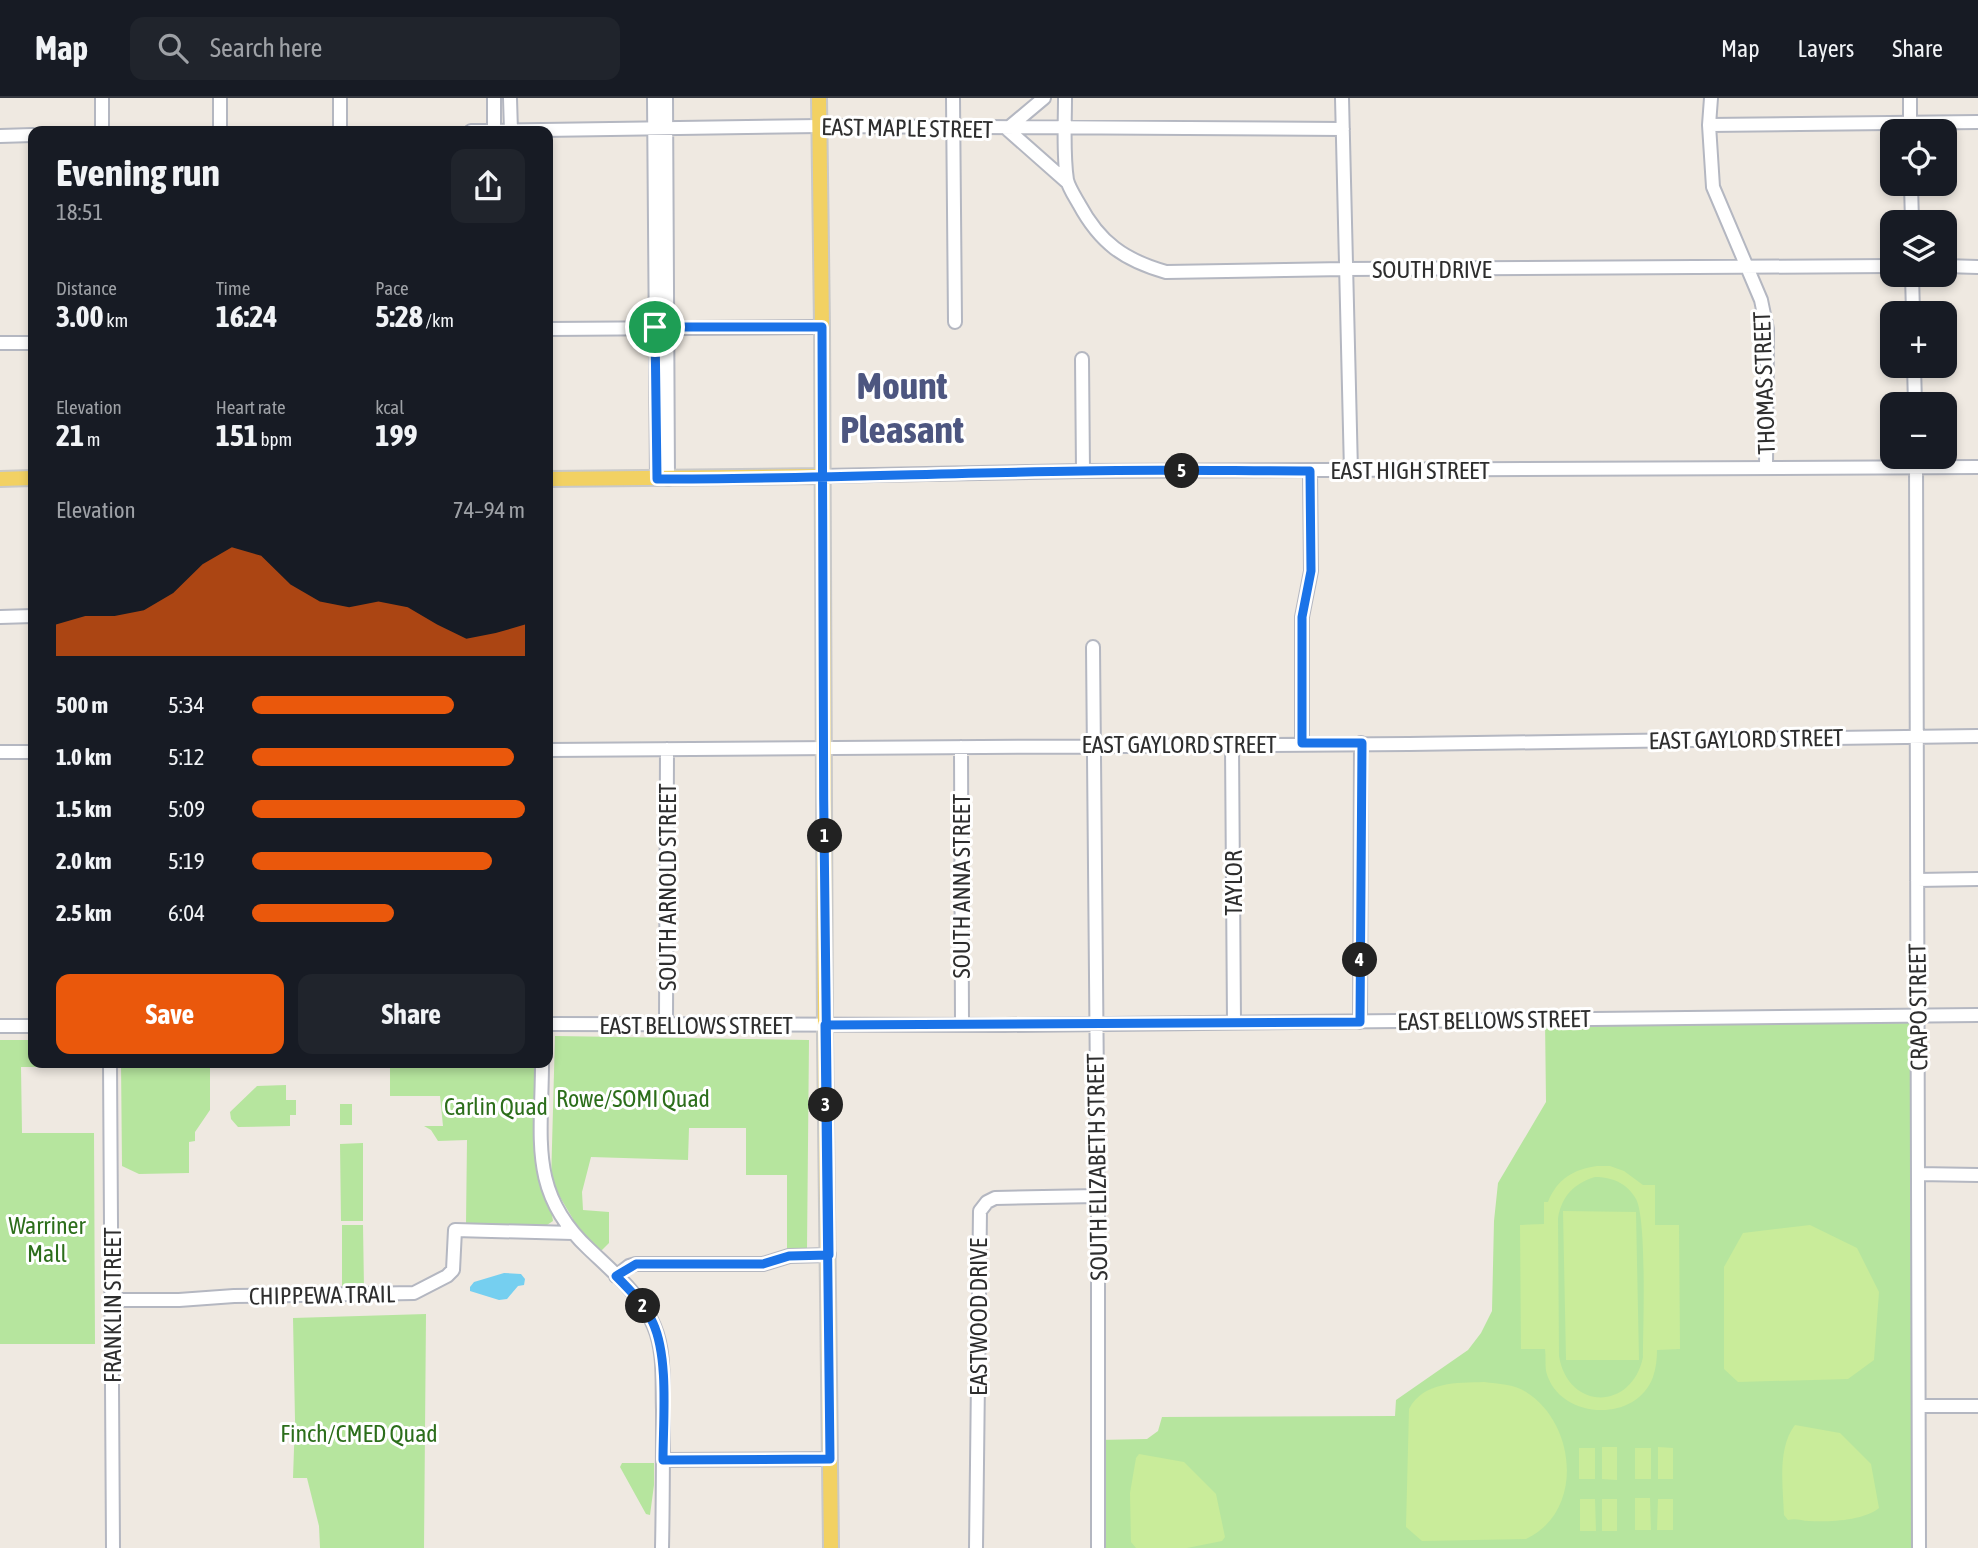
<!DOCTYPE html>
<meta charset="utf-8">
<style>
body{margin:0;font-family:"Asap Condensed",sans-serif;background:#20242c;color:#f1f3f6;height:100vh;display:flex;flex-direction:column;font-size:26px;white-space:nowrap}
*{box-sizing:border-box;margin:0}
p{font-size:23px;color:#9ea1a6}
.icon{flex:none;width:38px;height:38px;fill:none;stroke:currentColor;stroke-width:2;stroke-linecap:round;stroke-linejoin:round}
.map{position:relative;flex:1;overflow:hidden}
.side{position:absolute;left:28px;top:28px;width:525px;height:942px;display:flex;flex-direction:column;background:#171b24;border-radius:14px;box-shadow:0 4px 10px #0003}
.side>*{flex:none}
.buttons{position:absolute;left:1880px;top:21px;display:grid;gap:14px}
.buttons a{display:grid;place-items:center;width:77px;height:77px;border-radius:14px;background:#171b24;box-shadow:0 4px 10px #0003;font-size:35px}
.pin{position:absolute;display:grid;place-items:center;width:60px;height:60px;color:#fff;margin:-30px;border:4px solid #fff;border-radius:50%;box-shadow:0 2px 7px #0007}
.km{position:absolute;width:35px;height:35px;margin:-18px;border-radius:50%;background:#222;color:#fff;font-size:19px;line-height:35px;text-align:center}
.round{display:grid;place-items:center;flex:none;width:74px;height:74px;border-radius:14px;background:#20242c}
.headline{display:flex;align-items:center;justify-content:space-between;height:119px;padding:0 28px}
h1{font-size:38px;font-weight:700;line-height:52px}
.stats{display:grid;grid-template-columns:repeat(3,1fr);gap:10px;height:119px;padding:7px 28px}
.stats div{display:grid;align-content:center}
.stats b{font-size:30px;font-weight:700}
.stats small{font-size:19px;font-weight:400}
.stats p{font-size:19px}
.chart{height:196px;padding:14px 28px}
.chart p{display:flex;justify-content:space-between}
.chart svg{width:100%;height:126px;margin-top:7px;fill:#ea580c;opacity:.7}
.action{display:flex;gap:14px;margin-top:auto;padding:14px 28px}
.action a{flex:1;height:80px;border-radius:14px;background:#ea580c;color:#fff;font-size:28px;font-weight:700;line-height:80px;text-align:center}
.action a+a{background:#20242c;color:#f1f3f6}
ul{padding:0 28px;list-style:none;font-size:23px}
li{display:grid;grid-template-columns:112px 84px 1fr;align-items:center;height:52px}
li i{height:18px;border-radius:9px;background:#ea580c}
header{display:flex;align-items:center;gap:42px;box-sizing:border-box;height:98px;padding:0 35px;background:#171b24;border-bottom:2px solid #363941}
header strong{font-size:33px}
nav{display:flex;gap:38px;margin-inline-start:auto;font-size:24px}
.search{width:490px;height:63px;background:#20242c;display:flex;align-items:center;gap:18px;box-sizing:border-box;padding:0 24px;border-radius:14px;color:#9ea1a6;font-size:26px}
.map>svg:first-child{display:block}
.green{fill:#b6e59e}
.pitch{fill:#c9ec9a;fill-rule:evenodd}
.water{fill:#75cff0}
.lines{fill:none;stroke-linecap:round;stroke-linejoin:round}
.minor-casing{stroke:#b4b7c1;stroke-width:16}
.major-casing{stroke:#c9c9c9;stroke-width:18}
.minor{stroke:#fff;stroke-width:12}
.major{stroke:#f2d163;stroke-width:14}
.route-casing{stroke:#fff;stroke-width:14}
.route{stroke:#1a73e8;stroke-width:9}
.labels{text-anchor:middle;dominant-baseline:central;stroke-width:6;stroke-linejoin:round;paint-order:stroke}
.street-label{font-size:24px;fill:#2e2e2e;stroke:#fff}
.park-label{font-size:24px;fill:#2c6e1b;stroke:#fff}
.town-label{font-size:38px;font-weight:bold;fill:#4d5680;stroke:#fff}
</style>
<header>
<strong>Map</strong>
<div class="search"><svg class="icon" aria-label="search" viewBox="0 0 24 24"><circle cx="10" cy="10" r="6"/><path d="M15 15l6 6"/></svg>Search here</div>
<nav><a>Map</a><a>Layers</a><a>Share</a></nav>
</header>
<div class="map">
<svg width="1978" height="1450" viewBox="0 0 1978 1450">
<rect width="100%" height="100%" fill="#efe9e1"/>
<!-- green -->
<path class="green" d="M1918 918 1919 1450H1098V1342L1147 1341 1158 1333 1162 1319 1395 1318 1396 1302 1468 1252 1481 1235 1492 1213 1494 1123 1498 1085 1546 1004 1545 921Z
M555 938 809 942 807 1150 787 1152V1077H746V1030H689L688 1062 591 1059 582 1094 583 1112 609 1114V1145L601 1153 573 1128V1121L551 1084Z
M0 942H33V964H55L56 969H21L22 1035H94L95 1246H0Z
M121 964H210V1012L195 1034V1043L189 1044V1075L139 1076 122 1068Z
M390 964H542V1054L553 1123 547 1127 466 1126 467 1042 438 1043 431 1032 424 1028H443L440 998H390Z
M286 987V1002H296V1017H290V1028L238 1029 231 1021 230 1014 257 988Z
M340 1006H352V1027H340Z
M363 1045V1123H341L340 1046Z
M342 1127H363L364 1191H342Z
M426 1216 424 1450H320L319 1428 307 1380H293L295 1322 293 1220Z
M622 1365H654V1387L650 1417 646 1416 620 1369Z"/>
<!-- pitch -->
<path class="pitch" d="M1597 1068H1610L1624 1073 1643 1087H1655V1127H1679L1680 1251 1657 1252C1657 1261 1656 1270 1653 1279 1636 1326 1558 1322 1546 1273 1545 1266 1546 1258 1545 1251H1521L1520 1127 1544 1126V1104H1548C1557 1081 1574 1071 1597 1068ZM1595 1079C1612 1079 1627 1085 1636 1101 1647 1121 1643 1230 1643 1259 1632 1313 1568 1313 1559 1258L1558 1120C1562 1098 1573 1086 1595 1079Z
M1563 1113 1636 1114 1639 1262H1566Z
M1810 1127 1857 1150 1879 1194 1874 1262 1848 1281 1738 1284 1724 1271V1169L1743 1135Z
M1484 1284C1499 1286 1513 1286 1526 1294 1577 1326 1584 1414 1526 1441L1422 1443 1406 1429 1409 1311C1424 1283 1457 1285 1484 1284Z
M1795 1327 1840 1335 1871 1366 1879 1410C1863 1423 1829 1424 1809 1423 1801 1423 1797 1420 1788 1422L1784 1417C1783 1389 1777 1350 1795 1327Z
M1602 1349H1617V1382L1602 1381Z
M1658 1349 1673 1350V1381H1658Z
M1579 1350H1595V1381H1579Z
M1635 1350H1651V1381H1635Z
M1139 1356 1184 1364 1216 1396 1225 1439 1222 1443 1187 1450H1136L1131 1444 1130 1395 1136 1360Z
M1635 1400H1650L1651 1432H1635Z
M1580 1401H1595L1596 1433H1580Z
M1602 1401H1617V1433H1602Z
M1658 1401H1673V1432H1657Z"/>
<!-- water -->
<path class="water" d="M504 1175 521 1176 525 1181 524 1187 518 1188 507 1201 499 1202 470 1193V1189L474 1184Z"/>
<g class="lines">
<defs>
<path id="minor" d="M220 0V33
M340 0V33
M494 0V33
M510 0 511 33
M654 0 657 381
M666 0 668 381
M953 0 955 224
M1044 0 1007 31 1067 84
M1065 0C1065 26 1063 56 1067 82 1069 90 1075 99 1079 106 1100 145 1124 162 1166 174L1345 171 1892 168
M1342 0 1351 373
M1711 0 1709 27 1713 89 1761 202 1767 231 1766 370
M1910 0V33
M1709 27 1978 24
M102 33V0
M471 33 820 28 1343 31
M0 38 33 37
M1911 86 1912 124
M1944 168 1978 169
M1912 177 1913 215
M548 231 822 229
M0 245H33
M1082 261 1083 373
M1914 268 1915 306
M1916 359 1919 1450
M822 378 1083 373 1978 369
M0 519 33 518
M1093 549 1098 1098V1450
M1302 645V519L1311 473 1310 373
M1232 647 1234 923
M961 649 962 927
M548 652 1409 646 1978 638
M0 654H33
M1917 782 1978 781
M1360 924 1361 645
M548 926 1004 927 1978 917
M666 927 667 651
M0 928H33
M110 964 113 1450
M542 964C542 1041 528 1094 589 1151 612 1173 642 1198 654 1228 665 1254 662 1284 663 1312 663 1358 663 1404 662 1450
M1918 1076 1978 1077
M616 1178 629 1168 636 1166H763L789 1158 829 1157
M111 1199 121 1202H179L234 1198 414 1195 447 1178 453 1172 455 1132 573 1135
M1919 1308H1978
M663 1362 830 1361
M976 1450 980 1113 987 1104 995 1100 1098 1098"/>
<path id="major" d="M819 0 822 229 825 941 831 1450
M0 381 33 380
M548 381 822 378"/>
</defs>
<!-- minor casing -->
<use href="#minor" class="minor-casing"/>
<!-- major casing -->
<use href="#major" class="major-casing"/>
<!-- minor -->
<use href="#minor" class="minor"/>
<!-- major -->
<use href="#major" class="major"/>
</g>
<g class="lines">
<defs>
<path id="route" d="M655 229H822C822 538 824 848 829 1157L789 1158 763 1166H636L616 1178C630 1192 645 1207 653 1225 669 1260 663 1323 663 1362L830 1361 825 927 1360 924 1362 645H1302V519L1311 473 1310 373C1234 373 1158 371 1082 373 940 375 798 381 657 381L655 229"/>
</defs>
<!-- route casing -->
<use href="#route" class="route-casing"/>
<!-- route -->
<use href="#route" class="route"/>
</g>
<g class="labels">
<!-- street labels -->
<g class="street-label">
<text transform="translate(907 30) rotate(1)">EAST MAPLE STREET</text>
<text x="1432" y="171">SOUTH DRIVE</text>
<text transform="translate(1764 285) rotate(-92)">THOMAS STREET</text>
<text x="1410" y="372">EAST HIGH STREET</text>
<text transform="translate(1746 641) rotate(-1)">EAST GAYLORD STREET</text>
<text x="1179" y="646">EAST GAYLORD STREET</text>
<text transform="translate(1233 785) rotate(-90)">TAYLOR</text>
<text transform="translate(961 788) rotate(-90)">SOUTH ANNA STREET</text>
<text transform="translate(667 789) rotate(-90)">SOUTH ARNOLD STREET</text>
<text transform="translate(1918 909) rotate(-91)">CRAPO STREET</text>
<text transform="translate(1494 922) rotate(-1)">EAST BELLOWS STREET</text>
<text x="696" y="927">EAST BELLOWS STREET</text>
<text transform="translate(1097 1069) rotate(-91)">SOUTH ELIZABETH STREET</text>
<text transform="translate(322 1197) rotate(-1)">CHIPPEWA TRAIL</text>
<text transform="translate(112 1207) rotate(-90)">FRANKLIN STREET</text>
<text transform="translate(978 1219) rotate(-90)">EASTWOOD DRIVE</text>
</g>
<!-- park labels -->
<g class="park-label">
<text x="633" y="1000">Rowe/SOMI Quad</text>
<text x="496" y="1008">Carlin Quad</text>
<text x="47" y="1127">Warriner<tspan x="47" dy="28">Mall</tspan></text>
<text x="359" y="1335">Finch/CMED Quad</text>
</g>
<!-- town labels -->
<g class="town-label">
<text x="902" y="287">Mount<tspan x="902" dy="44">Pleasant</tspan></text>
</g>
</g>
</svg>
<div class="buttons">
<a><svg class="icon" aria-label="locate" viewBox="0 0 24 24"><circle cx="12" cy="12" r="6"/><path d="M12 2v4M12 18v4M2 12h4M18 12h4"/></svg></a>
<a><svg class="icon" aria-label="layers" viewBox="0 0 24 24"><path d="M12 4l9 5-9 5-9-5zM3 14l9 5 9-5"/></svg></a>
<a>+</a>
<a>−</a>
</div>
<div class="pin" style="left:655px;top:229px;background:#1e9e55"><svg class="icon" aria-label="arrive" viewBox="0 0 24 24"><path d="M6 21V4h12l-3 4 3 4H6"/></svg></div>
<b class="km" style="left:825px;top:738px">1</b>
<b class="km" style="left:643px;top:1208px">2</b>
<b class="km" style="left:826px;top:1007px">3</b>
<b class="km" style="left:1360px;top:862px">4</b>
<b class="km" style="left:1182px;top:373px">5</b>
<section class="side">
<div class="headline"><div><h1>Evening run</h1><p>18:51</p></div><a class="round"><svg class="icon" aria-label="share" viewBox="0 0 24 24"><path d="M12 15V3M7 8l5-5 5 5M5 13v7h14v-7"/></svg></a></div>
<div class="stats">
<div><p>Distance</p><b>3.00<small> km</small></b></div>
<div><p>Time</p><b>16:24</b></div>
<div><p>Pace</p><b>5:28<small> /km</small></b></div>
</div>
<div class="stats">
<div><p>Elevation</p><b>21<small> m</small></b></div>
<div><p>Heart rate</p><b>151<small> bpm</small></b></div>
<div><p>kcal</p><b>199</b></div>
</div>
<div class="chart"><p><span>Elevation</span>74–94 m</p>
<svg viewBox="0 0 160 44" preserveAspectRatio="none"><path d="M0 44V33L10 30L20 30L30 28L40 22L50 12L60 6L70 9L80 19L90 25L100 27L110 25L120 27L130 33L140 38L150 36L160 33V44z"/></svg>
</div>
<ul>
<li><b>500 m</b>5:34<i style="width:74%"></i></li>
<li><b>1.0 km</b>5:12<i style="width:96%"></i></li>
<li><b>1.5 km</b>5:09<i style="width:100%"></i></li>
<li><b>2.0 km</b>5:19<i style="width:88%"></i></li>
<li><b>2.5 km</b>6:04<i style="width:52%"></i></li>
</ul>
<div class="action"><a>Save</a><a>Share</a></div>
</section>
</div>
